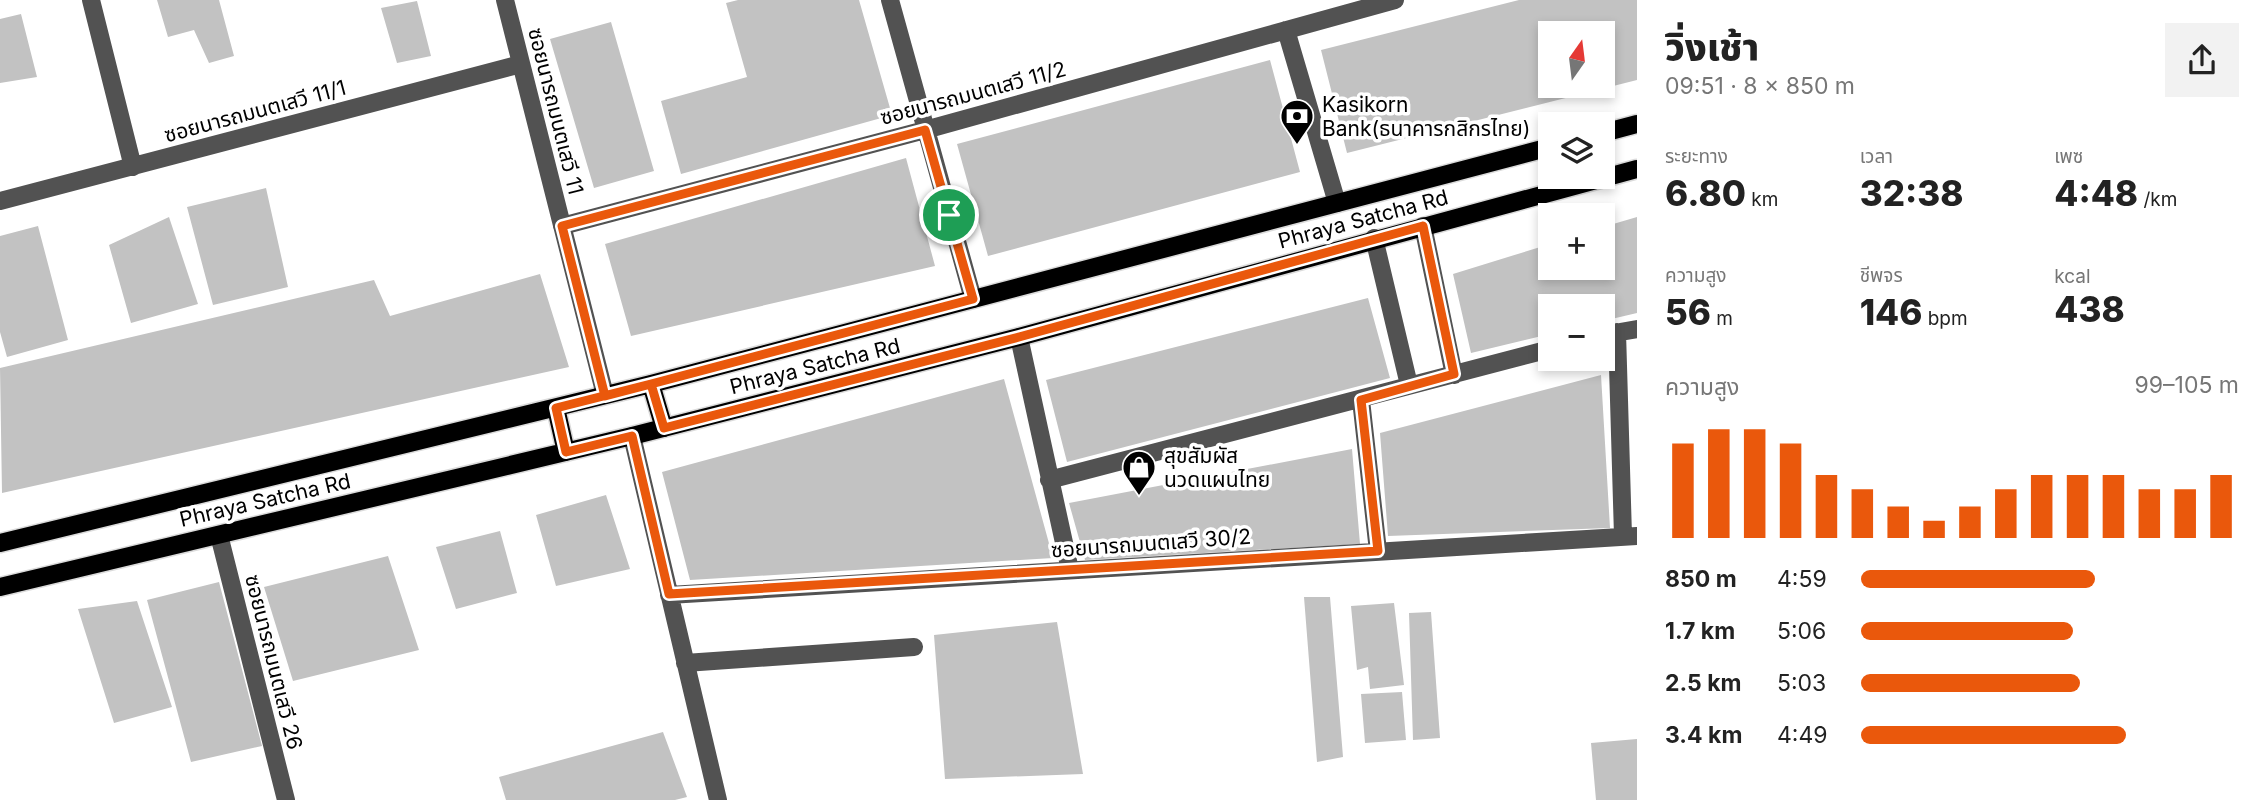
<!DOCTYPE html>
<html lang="th">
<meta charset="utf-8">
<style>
body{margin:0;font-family:Inter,"Noto Sans Thai",sans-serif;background:#f2f2f2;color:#222;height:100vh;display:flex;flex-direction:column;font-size:26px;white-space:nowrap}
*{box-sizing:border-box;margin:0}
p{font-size:23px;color:#767676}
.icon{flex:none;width:38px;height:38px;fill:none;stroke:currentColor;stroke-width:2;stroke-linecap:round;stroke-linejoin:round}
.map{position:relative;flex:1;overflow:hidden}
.panel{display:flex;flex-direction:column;background:#fff;width:630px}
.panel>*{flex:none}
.needle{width:46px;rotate:14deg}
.tools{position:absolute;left:1538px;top:21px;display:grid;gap:14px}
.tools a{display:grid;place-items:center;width:77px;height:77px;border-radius:0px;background:#fff;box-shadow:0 4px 10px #0003;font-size:35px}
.pin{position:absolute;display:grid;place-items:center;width:60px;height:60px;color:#fff;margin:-30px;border:4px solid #fff;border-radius:50%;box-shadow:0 2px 7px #0007}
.round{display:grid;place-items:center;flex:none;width:74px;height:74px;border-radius:0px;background:#f2f2f2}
.summary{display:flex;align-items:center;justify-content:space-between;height:119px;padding:0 28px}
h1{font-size:38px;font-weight:800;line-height:52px}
.figures{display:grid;grid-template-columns:repeat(3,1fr);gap:10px;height:119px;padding:7px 28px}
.figures div{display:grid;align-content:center}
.figures b{font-size:35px;font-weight:800}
.figures small{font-size:19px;font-weight:400}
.figures p{font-size:19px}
.chart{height:196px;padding:14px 28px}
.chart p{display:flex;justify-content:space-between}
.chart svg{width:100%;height:126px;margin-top:7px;stroke:#ea580c;stroke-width:6}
ul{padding:0 28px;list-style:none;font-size:23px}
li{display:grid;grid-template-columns:112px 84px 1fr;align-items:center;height:52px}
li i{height:18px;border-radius:9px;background:#ea580c}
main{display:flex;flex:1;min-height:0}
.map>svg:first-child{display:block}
.building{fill:#c2c2c2;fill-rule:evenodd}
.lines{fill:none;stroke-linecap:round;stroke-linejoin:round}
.major-casing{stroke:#dbdbdb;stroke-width:21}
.minor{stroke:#525252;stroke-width:18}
.major{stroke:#000;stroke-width:18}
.route-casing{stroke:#fff;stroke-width:14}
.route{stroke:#ea580c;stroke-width:9}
.labels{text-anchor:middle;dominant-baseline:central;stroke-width:7;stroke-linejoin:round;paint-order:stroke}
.street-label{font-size:21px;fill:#000;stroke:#fff}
.poi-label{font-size:21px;fill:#000;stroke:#fff;text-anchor:start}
</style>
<main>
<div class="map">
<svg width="1637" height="800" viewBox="0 0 1637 800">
<rect width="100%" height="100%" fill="#fff"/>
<!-- building -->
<path class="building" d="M157 0H219L234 56 209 63 194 30 168 37Z
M738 0H859L892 115 681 174 661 101 747 77 726 3Z
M1519 0H1637V80L1347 153 1321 50ZM1550 33H1603V86H1550Z
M417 1 431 56 397 63 381 8Z
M21 14 37 77 0 83V19Z
M611 22 654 171 594 188 550 39Z
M1270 60 1300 172 988 256 957 144Z
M906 158 935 266 631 336 605 244Z
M266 188 288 287 213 305 187 207Z
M169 217 198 304 131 323 109 245Z
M1637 217V313L1603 321V306H1550V334L1471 353 1453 274 1550 244V268H1603V227Z
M38 226 68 340 7 357 0 332V236Z
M540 274 569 367 2 493 0 368 374 280 390 316Z
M1368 298 1390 378 1067 462 1046 380Z
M1601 375 1610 528 1388 536 1380 433Z
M1004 379 1053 558 690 580 662 472Z
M1352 449 1360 544 1085 560 1069 503Z
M606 495 630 569 556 586 536 515Z
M500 531 517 593 456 609 436 547Z
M388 556 419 650 293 681 264 587Z
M219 582 262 746 191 762 147 600Z
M1304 597H1330L1343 757 1317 762Z
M137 601 172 707 114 723 78 609Z
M1394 603 1404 685 1370 689 1368 667 1357 670 1351 606Z
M1431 612 1440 738 1413 740 1409 613Z
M1057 622 1083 774 945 779 934 635Z
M1402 692 1406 740 1365 743 1361 694Z
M663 732 687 797 675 800H506L499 777Z
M1637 739V800H1596L1591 743Z"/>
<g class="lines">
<defs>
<path id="major" d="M1603 133 1637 124
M651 384 664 428
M556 408 566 452
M0 543 651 384 1550 147
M0 587 632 436 1019 337 1637 169"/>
</defs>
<!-- major casing -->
<use href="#major" class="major-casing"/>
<!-- minor -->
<path class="minor" d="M91 0 133 167
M505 0 605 395
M890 0 973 299
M1286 30 1337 203
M0 201 521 64
M562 226 925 130 1395 0
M1423 226 1454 375
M1374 238 1409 385
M1617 332 1623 536
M1603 335 1637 329
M1019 337 1070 570
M1361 400 1378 551
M632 436 718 800
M1049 480 1550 349
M219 535 286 800
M669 595 1637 536
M685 663 914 647"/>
<!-- major -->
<use href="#major" class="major"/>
</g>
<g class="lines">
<defs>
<path id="route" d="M949 215 973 299 651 384 556 408 566 452 632 436 669 594 1378 551 1361 400 1454 374 1423 226 1019 337 664 428 651 384 605 396 562 226 925 130 949 215"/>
</defs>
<!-- route casing -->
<use href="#route" class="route-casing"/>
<!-- route -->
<use href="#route" class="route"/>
</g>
<!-- icons -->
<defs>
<symbol id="bank-pin" viewBox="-11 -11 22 30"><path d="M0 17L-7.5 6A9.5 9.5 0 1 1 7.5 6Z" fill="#000" stroke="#fff"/><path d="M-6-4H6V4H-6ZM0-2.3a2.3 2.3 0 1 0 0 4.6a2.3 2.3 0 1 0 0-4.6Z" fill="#fff"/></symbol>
<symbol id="shop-pin" viewBox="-11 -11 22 30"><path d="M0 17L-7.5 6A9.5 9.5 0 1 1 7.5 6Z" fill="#000" stroke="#fff"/><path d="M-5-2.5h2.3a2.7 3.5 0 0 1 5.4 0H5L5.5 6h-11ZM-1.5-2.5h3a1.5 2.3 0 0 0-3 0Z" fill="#fff"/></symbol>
</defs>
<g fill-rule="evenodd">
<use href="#bank-pin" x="1278" y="97" width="38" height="52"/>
<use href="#shop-pin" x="1120" y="448" width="38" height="52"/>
</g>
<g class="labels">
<!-- street labels -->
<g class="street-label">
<text transform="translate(973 93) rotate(-15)">ซอยนารถมนตเสวี 11/2</text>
<text transform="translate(255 111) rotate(-15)">ซอยนารถมนตเสวี 11/1</text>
<text transform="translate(556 111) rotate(76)">ซอยนารถมนตเสวี 11</text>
<text transform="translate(1363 219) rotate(-15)">Phraya Satcha Rd</text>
<text transform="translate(815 366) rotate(-14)">Phraya Satcha Rd</text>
<text transform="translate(265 500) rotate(-13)">Phraya Satcha Rd</text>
<text transform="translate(1151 543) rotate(-4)">ซอยนารถมนตเสวี 30/2</text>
<text transform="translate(274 662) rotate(76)">ซอยนารถมนตเสวี 26</text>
</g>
<!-- poi labels -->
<g class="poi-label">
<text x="1322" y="104">Kasikorn<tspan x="1322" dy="24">Bank(ธนาคารกสิกรไทย)</tspan></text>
<text x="1164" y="455">สุขสัมผัส<tspan x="1164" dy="24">นวดแผนไทย</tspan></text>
</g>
</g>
</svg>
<div class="tools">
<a><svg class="needle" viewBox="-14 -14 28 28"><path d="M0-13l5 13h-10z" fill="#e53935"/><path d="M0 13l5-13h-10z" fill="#767676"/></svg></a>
<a><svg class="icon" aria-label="layers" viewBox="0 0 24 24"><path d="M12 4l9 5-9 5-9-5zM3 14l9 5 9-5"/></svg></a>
<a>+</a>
<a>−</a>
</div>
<div class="pin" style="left:949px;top:215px;background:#1e9e55"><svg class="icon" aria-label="arrive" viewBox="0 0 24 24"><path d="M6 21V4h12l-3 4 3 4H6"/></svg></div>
</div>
<section class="panel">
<div class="summary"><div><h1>วิ่งเช้า</h1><p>09:51 · 8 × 850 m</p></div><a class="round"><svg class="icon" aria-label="share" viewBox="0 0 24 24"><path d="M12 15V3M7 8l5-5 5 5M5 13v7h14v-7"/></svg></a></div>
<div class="figures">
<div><p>ระยะทาง</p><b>6.80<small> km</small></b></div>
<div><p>เวลา</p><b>32:38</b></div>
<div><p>เพซ</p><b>4:48<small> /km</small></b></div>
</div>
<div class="figures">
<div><p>ความสูง</p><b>56<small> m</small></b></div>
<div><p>ชีพจร</p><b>146<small> bpm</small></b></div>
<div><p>kcal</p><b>438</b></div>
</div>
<div class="chart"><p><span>ความสูง</span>99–105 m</p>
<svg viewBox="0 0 160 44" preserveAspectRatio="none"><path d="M5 44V11M15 44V6M25 44V6M35 44V11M45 44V22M55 44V27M65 44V33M75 44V38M85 44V33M95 44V27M105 44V22M115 44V22M125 44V22M135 44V27M145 44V27M155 44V22"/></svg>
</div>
<ul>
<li><b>850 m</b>4:59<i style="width:62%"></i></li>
<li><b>1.7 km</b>5:06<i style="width:56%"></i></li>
<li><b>2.5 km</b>5:03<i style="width:58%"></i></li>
<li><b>3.4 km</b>4:49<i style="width:70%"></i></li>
</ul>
</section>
</main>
